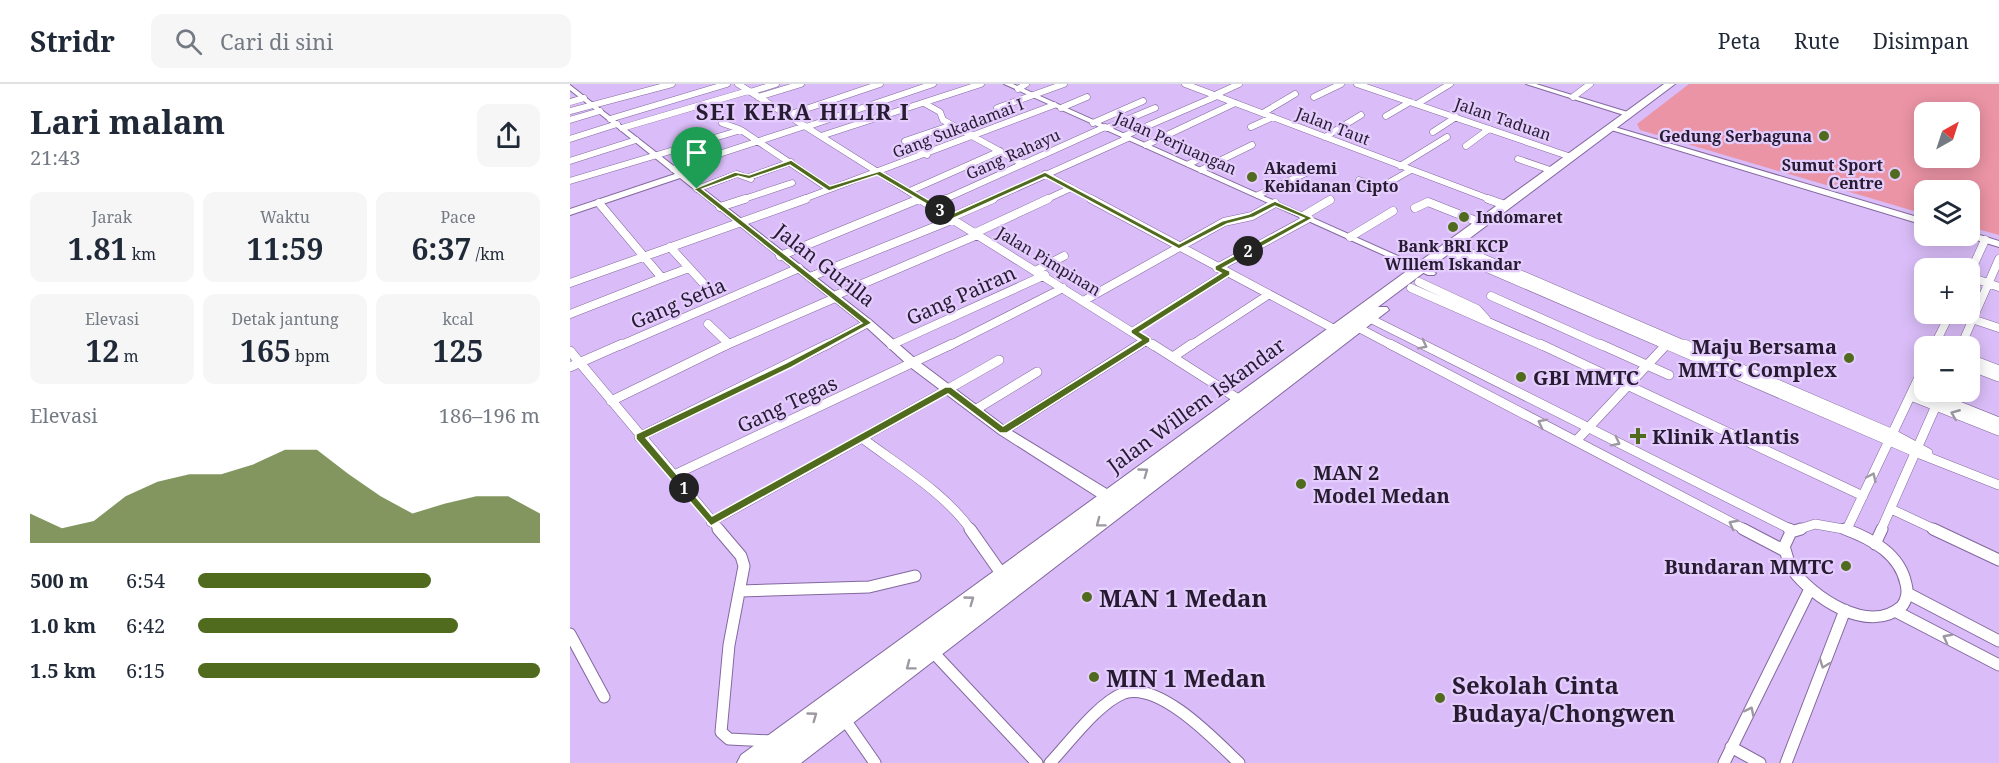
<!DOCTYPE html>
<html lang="id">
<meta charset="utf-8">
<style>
body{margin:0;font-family:"Noto Serif",serif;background:#f6f6f7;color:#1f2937;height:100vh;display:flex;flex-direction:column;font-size:22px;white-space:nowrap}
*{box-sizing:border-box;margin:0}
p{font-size:20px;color:#747a83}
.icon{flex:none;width:33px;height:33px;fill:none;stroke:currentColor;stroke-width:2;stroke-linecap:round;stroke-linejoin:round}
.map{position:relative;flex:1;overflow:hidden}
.details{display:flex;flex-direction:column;background:#fff;width:570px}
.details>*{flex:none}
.needle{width:39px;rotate:39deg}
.buttons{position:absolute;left:1344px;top:18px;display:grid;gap:12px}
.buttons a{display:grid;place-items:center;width:66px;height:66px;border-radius:12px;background:#fff;box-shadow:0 3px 15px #0003;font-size:30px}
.pin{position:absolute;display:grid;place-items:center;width:51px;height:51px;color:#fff;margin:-62px -26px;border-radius:50% 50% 50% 0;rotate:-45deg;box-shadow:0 0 6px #0007}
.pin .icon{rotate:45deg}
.km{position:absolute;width:30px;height:30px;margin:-15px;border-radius:50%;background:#222;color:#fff;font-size:16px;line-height:30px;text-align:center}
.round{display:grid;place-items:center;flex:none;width:63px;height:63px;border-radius:12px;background:#f6f6f7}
.head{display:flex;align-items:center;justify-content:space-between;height:102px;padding:0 30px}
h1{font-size:33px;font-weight:700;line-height:45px}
.metrics{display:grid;grid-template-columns:repeat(3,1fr);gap:9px;height:102px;padding:6px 30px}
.metrics div{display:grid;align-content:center;border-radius:12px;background:#f6f6f7;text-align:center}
.metrics b{font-size:30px;font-weight:700}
.metrics small{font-size:16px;font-weight:400}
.metrics p{font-size:16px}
.chart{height:168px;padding:12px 30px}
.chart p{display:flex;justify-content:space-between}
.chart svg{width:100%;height:108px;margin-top:6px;fill:#506b1d;opacity:.7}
ul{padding:0 30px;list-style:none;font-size:20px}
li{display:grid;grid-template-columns:96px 72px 1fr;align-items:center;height:45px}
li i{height:15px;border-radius:8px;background:#506b1d}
header{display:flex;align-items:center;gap:36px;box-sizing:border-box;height:84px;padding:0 30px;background:#fff;border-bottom:2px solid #e0e1e3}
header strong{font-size:28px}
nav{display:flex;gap:33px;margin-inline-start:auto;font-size:21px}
.search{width:420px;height:54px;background:#f6f6f7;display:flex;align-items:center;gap:15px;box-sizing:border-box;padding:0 21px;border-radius:12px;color:#747a83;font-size:22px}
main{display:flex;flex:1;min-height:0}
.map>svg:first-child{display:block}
.green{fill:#eb94a5;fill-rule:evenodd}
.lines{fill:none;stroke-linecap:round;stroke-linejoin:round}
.minor-far3-casing{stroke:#83689e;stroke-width:7}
.minor-far2-casing{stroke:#83689e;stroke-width:9}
.minor-far1-casing{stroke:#83689e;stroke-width:10}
.minor-casing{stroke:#83689e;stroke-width:13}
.tertiary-casing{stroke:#83689e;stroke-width:2}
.trunk-casing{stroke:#83689e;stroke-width:2}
.minor-far3{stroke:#fff;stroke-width:6}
.minor-far2{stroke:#fff;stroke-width:8}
.minor-far1{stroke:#fff;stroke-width:9}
.minor{stroke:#fff;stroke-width:11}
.tertiary{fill:#fff;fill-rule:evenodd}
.trunk{fill:#fff;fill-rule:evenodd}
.oneway{stroke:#9d98a2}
.route{fill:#506b1d;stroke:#fff;stroke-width:1.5;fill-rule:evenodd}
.poi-dot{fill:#506b1d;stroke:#e4cdfd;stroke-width:2}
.labels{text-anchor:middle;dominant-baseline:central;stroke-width:4.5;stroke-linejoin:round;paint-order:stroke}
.far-street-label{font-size:16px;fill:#261b31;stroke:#e4cdfd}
.far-poi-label{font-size:16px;font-weight:bold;fill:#261b31;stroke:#e4cdfd;text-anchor:end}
.street-label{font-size:20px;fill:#261b31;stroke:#e4cdfd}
.poi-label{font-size:20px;font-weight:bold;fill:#261b31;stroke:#e4cdfd;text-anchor:start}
.far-district-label{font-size:22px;font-weight:bold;letter-spacing:1.5px;fill:#261b31;stroke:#e4cdfd}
.near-poi-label{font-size:24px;font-weight:bold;fill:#261b31;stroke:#e4cdfd;text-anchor:start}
</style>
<header>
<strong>Stridr</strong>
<div class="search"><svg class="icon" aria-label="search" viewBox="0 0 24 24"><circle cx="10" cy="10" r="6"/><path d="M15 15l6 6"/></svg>Cari di sini</div>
<nav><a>Peta</a><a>Rute</a><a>Disimpan</a></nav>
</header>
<main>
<section class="details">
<div class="head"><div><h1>Lari malam</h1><p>21:43</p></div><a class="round"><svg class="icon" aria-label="share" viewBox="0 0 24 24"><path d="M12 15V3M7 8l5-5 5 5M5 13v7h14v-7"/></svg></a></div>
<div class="metrics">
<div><p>Jarak</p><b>1.81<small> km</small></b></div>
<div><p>Waktu</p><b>11:59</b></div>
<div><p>Pace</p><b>6:37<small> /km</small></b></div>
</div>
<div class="metrics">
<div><p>Elevasi</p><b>12<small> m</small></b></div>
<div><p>Detak jantung</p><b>165<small> bpm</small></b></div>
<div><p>kcal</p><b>125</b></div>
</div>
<div class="chart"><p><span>Elevasi</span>186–196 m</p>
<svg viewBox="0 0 160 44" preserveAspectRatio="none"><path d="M0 44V32L10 38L20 35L30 25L40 19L50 16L60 16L70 12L80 6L90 6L100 16L110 25L120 32L130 28L140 25L150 25L160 32V44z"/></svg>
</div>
<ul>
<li><b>500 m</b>6:54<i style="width:68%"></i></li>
<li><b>1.0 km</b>6:42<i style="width:76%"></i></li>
<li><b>1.5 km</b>6:15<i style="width:100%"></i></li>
</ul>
</section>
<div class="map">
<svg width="1429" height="679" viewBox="0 0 1429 679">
<rect width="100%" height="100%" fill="#dabdf8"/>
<!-- green -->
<path class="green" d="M1119 0H1429V151L1400 143V106H1354V130L1070 46 1067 40ZM1354 28H1400V74H1354Z"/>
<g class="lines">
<defs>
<path id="minor-far3" d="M168 0 352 116
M615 0 922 116
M787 0 1001 73
M448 5 456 0
M180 8 206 0
M645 11 669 0
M188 13 231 0
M744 13 771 0
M1003 13 1020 0
M0 18 14 14
M354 19 370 28 373 36 453 80
M847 20 880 0
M427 24 494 0
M491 24 517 13
M0 27 102 0
M693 29 725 10
M218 31 310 0
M816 32 840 18
M40 35 157 0
M0 36 30 27
M152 39 169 45
M523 39 573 17
M236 43 363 0
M681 43 703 33
M52 44 178 7
M537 44 585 24
M863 48 886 33
M251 52 411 0
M554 52 647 12
M755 53 791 31
M0 55 47 40
M576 61 665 19
M896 62 919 45
M357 71 335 57 382 41
M948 75 983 87
M0 77 66 56
M619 80 637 71
M830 82 877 53
M103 85 235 42
M631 86 682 61
M475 90 524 116
M179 93 221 78
M789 96 811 103 841 86
M0 97 171 46 259 105
M127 105 167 90 181 95
M340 107 430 67
M688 111 736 89
M171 116 222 99
M231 116 484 21
M345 116 350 114
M373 116 535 43
M420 116 558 54
M475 116 501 104"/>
<path id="minor-far2" d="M350 115 584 262
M521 115 766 246
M918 115 935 121
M29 119 92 194 119 184
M362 121 376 115
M150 123 175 115
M845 124 858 118 911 139
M733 132 760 116
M382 133 423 115
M405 149 478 115
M780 153 823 127
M882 161 1117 262
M100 163 133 199
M875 166 1098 262
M210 172 349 115
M647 184 739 134
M467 186 494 172
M1400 189 1415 156
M240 193 384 135
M1400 193 1429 203
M849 198 907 225 916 235
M0 199 236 115
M841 204 973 262
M264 212 407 151
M921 212 1033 262
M515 216 654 138 682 132 705 119
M0 230 92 194
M1387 230 1429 244
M801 235 855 262
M138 240 159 260 155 262
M789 244 823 262
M564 247 657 189
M159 260 265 214
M321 261 475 191
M49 262 229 184
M255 262 298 239
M379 262 493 204
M568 262 577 256
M620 262 698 211
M1364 262 1380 230
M1391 262 1429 175"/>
<path id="minor-far1" d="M582 260 673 318
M820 260 1176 446
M852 260 1222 446
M970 260 1293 412
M1030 260 1099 291
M1095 260 1345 368 1429 401
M1114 260 1323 350 1358 369
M0 267 150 446
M603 273 622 260
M1400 275 1429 286
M1400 282 1429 293
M0 283 52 260
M1344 304 1429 338
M1341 312 1429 347
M41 317 158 260
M405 326 467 288
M433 347 570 260
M69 353 258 260
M292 354 429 276
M1006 357 1096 261
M104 391 382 260
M1321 425 1366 446
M141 438 292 354C329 382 374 408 401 446
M1277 445 1354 283
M1227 446 1245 440 1279 446
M1311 446 1372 308"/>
<path id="minor" d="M148 445 171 472 174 482 159 561 151 648 159 655 201 657
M400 445 433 492
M1173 445 1215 467
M1219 445 1223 447
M1231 445 1221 448 1214 463C1217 470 1218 479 1222 485 1242 513 1299 552 1332 522 1337 516 1338 507 1336 500 1330 470 1302 455 1275 445
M1363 445 1429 476
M1305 460 1312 445
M170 507 299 503 345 492
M1337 509 1429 557
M1325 527 1429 581
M0 550 34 613
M361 566 467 679
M273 633 305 679
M1161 663 1190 679
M480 679C499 659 528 619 554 609 590 597 646 657 669 679
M1154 679 1239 507
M1216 679 1275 526"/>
<path id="tertiary" d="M434 0H443L866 189 864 191H858Z
M956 0H966L1064 30 1057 32Z
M0 1 302 237 348 277 437 344 550 413 552 417 550 421 545 422 540 421 429 350 340 283 294 241 110 94 0 131V125L105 90 0 6Z
M1038 41 1354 135V141L1038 45Z
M1400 148 1429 157V163L1397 153 1396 152H1400Z"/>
<path id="trunk" d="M1094 0H1105L808 223H817L819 226 231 679H167L171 671Z"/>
</defs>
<!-- minor-far3 casing -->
<use href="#minor-far3" class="minor-far3-casing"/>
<!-- minor-far2 casing -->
<use href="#minor-far2" class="minor-far2-casing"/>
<!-- minor-far1 casing -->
<use href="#minor-far1" class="minor-far1-casing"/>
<!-- minor casing -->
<use href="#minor" class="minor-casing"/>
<!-- tertiary casing -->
<use href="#tertiary" class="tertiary-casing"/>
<!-- trunk casing -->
<use href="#trunk" class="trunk-casing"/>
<!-- minor-far3 -->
<use href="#minor-far3" class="minor-far3"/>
<!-- minor-far2 -->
<use href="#minor-far2" class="minor-far2"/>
<!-- minor-far1 -->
<use href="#minor-far1" class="minor-far1"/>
<!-- minor -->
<use href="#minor" class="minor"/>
<!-- tertiary -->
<use href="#tertiary" class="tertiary"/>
<!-- trunk -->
<use href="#trunk" class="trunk"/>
</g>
<!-- one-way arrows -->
<defs><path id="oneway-chevron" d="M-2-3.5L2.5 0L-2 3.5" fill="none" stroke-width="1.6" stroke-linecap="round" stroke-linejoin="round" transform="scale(1.5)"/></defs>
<g class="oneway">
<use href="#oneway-chevron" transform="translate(853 261) rotate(27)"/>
<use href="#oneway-chevron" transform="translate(1385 330) rotate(-158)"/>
<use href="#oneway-chevron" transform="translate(972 339) rotate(-153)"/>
<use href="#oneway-chevron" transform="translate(1046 358) rotate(27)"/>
<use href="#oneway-chevron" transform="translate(574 388) rotate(-36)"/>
<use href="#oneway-chevron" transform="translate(1302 393) rotate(-65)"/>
<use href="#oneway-chevron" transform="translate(530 439) rotate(143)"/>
<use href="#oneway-chevron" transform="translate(1163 440) rotate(-152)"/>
<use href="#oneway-chevron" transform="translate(400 516) rotate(-36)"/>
<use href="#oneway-chevron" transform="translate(1377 554) rotate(-152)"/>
<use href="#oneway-chevron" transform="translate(1254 580) rotate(111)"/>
<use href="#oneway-chevron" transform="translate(340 582) rotate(143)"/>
<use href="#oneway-chevron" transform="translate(1180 627) rotate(-63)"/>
<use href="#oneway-chevron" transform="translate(243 632) rotate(-36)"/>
</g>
<!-- route -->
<path class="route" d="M221 76 260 102 310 87 382 130 475 88 609 160 652 137 679 130 705 117 743 134 653 184 660 187V191L570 248 580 254V258L437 349H430L378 310 141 442 66 355V350L216 279 292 239 124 105 165 88 179 91ZM220 81 259 107 307 91 382 135 475 93 609 165 657 140 684 133 705 122 734 134 645 182V186L651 189 561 246V249L571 256 433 342 381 303H375L142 432 76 354 222 283 302 239 132 105 168 92 179 95Z"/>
<!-- markers -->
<g class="poi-dot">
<circle cx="1254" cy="52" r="6"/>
<circle cx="1325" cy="90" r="6"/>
<circle cx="682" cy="93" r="6"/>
<circle cx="894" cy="133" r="6"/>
<circle cx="883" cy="143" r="6"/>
<circle cx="1279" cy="274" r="6"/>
<circle cx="951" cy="293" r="6"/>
<path d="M1065 343h6v6h6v6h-6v6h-6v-6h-6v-6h6z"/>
<circle cx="731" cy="400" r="6"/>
<circle cx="1276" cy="482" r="6"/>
<circle cx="517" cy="513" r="6"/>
<circle cx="524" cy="593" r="6"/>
<circle cx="870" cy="614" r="6"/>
</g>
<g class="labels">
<!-- far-street labels -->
<g class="far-street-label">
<text transform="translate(933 35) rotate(19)">Jalan Taduan</text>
<text transform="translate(763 42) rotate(21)">Jalan Taut</text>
<text transform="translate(388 44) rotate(-21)">Gang Sukadamai I</text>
<text transform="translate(606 59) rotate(24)">Jalan Perjuangan</text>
<text transform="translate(443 70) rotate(-24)">Gang Rahayu</text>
<text transform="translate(479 177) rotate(31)">Jalan Pimpinan</text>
</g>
<!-- far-poi labels -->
<g class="far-poi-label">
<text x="1242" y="52">Gedung Serbaguna</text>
<text x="1313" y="81">Sumut Sport<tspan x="1313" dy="18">Centre</tspan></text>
<text x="694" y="84" text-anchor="start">Akademi<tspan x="694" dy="18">Kebidanan Cipto</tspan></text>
<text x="906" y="133" text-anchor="start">Indomaret</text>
<text x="883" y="162" text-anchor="middle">Bank BRI KCP<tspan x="883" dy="18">WIllem Iskandar</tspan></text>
</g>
<!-- street labels -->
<g class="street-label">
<text transform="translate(255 181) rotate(38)">Jalan Gurilla</text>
<text transform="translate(391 211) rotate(-24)">Gang Pairan</text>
<text transform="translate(108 219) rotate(-23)">Gang Setia</text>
<text transform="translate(217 320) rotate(-25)">Gang Tegas</text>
<text transform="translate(626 321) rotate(-36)">Jalan Willem Iskandar</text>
</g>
<!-- poi labels -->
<g class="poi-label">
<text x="1267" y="262" text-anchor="end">Maju Bersama<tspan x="1267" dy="23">MMTC Complex</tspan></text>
<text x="963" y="293">GBI MMTC</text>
<text x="1082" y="352">Klinik Atlantis</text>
<text x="743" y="388">MAN 2<tspan x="743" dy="23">Model Medan</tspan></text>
<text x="1264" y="482" text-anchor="end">Bundaran MMTC</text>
</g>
<!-- far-district labels -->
<g class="far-district-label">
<text x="233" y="27">SEI KERA HILIR I</text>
</g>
<!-- near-poi labels -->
<g class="near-poi-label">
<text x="529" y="513">MAN 1 Medan</text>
<text x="536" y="593">MIN 1 Medan</text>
<text x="882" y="600">Sekolah Cinta<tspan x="882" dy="28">Budaya/Chongwen</tspan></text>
</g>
</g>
</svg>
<div class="buttons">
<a><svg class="needle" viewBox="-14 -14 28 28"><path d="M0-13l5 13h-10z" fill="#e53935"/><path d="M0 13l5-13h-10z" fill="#747a83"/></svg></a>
<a><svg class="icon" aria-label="layers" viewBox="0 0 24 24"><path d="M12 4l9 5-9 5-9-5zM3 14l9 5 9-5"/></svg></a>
<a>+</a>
<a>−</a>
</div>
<div class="pin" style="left:127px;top:105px;background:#1e9e55"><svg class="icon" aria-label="arrive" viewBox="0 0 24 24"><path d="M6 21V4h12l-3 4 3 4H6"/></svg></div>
<b class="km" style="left:114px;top:404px">1</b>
<b class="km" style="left:678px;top:167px">2</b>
<b class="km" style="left:370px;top:126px">3</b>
</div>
</main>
